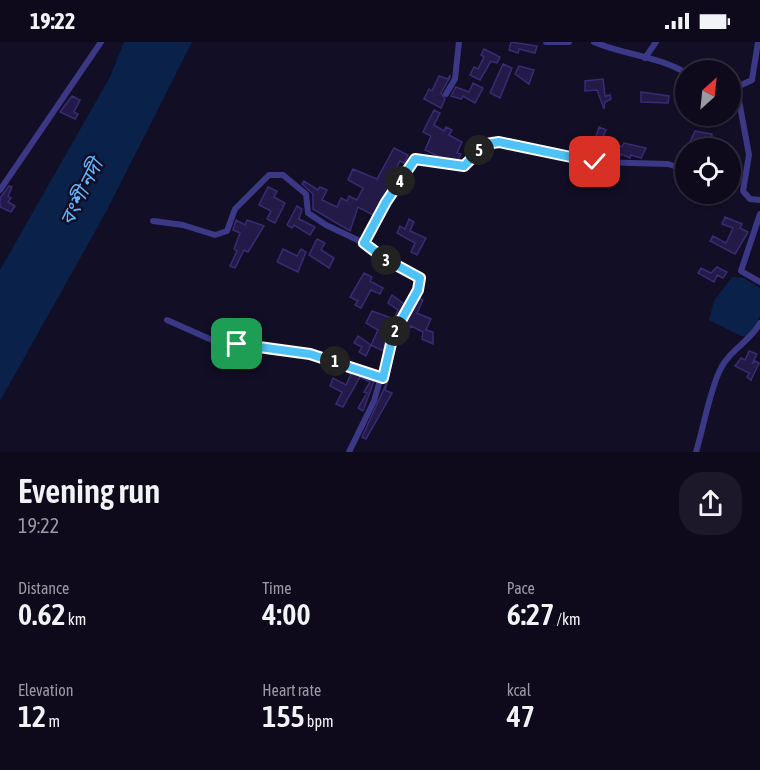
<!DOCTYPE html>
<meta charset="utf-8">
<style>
body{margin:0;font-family:"Asap Condensed","Noto Sans Bengali",sans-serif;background:#1c1829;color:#f1f3f6;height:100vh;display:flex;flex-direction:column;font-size:22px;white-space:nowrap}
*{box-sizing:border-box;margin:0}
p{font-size:20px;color:#9b9aa3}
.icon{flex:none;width:33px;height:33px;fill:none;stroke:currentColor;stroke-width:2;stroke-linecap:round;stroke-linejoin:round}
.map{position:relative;height:410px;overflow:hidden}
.panel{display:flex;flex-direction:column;background:#0e0a1c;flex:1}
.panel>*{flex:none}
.needle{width:39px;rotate:27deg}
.controls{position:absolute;left:675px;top:18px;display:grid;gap:12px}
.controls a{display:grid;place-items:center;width:66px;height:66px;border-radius:50%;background:#0e0a1c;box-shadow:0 2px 4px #0004,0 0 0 2px #2e2b3b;font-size:30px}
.pin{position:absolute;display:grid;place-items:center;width:51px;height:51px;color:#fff;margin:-26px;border-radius:12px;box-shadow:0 3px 9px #0006}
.km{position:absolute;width:30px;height:30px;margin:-15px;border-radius:50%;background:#222;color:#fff;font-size:16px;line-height:30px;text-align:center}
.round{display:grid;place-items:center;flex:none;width:63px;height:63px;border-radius:24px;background:#1c1829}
.summary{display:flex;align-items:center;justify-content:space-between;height:102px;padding:0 18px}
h1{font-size:33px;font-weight:600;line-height:45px}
.figures{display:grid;grid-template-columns:repeat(3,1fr);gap:9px;height:102px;padding:6px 18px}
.figures div{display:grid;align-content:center}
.figures b{font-size:30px;font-weight:600}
.figures small{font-size:16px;font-weight:400}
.figures p{font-size:16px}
.status{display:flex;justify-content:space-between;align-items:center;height:42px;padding:0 30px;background:#0e0a1c;direction:ltr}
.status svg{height:16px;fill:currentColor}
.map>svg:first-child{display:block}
.water{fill:#0a2149}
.building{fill:#231a47;stroke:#392b74;stroke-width:1.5}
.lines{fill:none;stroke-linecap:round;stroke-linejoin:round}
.street{stroke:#3b3886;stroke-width:6}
.route-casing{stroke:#fff;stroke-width:12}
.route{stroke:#4fc3f7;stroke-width:8}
.labels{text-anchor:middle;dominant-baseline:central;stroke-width:5;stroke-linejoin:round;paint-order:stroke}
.water-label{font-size:20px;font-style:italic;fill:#61b6ff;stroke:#120e26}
</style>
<div class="status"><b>19:22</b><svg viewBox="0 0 49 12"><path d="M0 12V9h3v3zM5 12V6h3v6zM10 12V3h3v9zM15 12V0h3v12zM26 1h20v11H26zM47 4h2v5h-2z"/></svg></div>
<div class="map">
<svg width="760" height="410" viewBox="0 0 760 410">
<rect width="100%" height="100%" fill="#120e26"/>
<!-- water -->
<path class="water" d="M124 0H192L106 170 0 359V228L110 35Z
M732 235 744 236 760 246V274L749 294H741L709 278 714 259Z"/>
<!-- building -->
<path class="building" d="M511 0 537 4 535 11 519 7 518 11 509 8Z
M484 7 500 15 497 21 491 19 480 38 470 33 474 25 478 27 484 15 481 13Z
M503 22 512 26 500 56 490 51Z
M519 24 534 28 529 42 515 32Z
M450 33V35L441 51 445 57 441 66 424 57 429 47 432 49 439 34 448 37Z
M603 37 605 54 610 53 611 57 605 60 604 67 597 48 585 49V39Z
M473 41 483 46 475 61 463 54 461 57 451 54 456 45 469 50Z
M641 50 669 54 668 61 641 60Z
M72 54 80 58 74 70 78 72 75 77 60 70Z
M434 68 440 71 434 83 444 89 446 85 452 88 449 93 462 100 457 111 461 112 458 118 440 115 425 108 431 94 423 90Z
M599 85 606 88 603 95 622 105 624 101 646 106 641 116 631 113 630 116 621 112 620 114 585 101H594Z
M695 89 712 92 710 106H700L689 102Z
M394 106 408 113 404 121 400 119 392 134 396 136 373 173 358 165 350 189 313 167V152L302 142 304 139 318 148 320 145 327 148 322 158 337 165 341 156 347 159 349 154 357 158 363 146 348 138 353 127 377 137Z
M9 144 12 145 8 154 11 156 8 160 15 164 11 170 0 165V156Z
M268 145 277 149 274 155 285 161 275 181 267 177 271 169 259 163Z
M297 164 302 167 299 177 315 185 310 193 294 183 292 186 287 183Z
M725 175 742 182 740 186 748 190 735 212 710 199 713 194 726 201 733 186 722 182Z
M409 177 414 180 410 189 426 196 417 213 411 210 415 201 397 191 400 184 405 187Z
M236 178 245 183 247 178 264 184 248 210 244 208 235 226 230 224 237 209 234 207 240 191 233 188Z
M317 197 325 201 321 208 334 216 329 226 309 213Z
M283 207 297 214 301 207 306 210 298 230 277 220Z
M717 225 727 230 723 236 717 233 714 240 698 231 701 226 711 231Z
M364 231 372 235 370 239 383 246 380 252 371 248 361 266 355 263 358 259 350 255Z
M392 253 404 262 388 290 383 309 371 303 366 314 359 310 362 305 354 301 358 294 371 303 378 288 366 281 372 269 394 277 398 268 388 261Z
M419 256 423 258 417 271 431 277 426 288 433 290V302L422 297 423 290 411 284 400 302 397 300 398 295Z
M749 309 757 312 752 322 755 319 759 321 751 338 747 335 749 331 735 324 741 316 745 318Z
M343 328 374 339 363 369 358 366 367 351 364 350 370 340 360 335 343 365 336 362 342 350 330 344 333 336 346 343 351 332Z
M388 338 385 348 392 351 366 397 362 395Z"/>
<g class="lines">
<!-- street -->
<path class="street" d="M546 0H569
M594 0C624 13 658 14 686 31
M758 0 752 38 739 44 738 53 749 113 743 149 750 157 760 158
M645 16 656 0
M446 52 455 37 459 0
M0 148 101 0
M760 172 741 229 760 240
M153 179 183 183 215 193 227 189 235 167 269 133H283L306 152 308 171 326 183 364 201
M167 278 212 298 310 312 383 336
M349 410 374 359 393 293 418 248 420 236 385 217 364 201 386 160 415 116 463 124 486 102 499 100 595 120 668 122 686 128
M696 410C703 387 710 348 720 328 729 308 750 300 760 281"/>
</g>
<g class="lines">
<defs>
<path id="route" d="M237 302 310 312 383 336 393 293 418 248 420 236 385 217 364 201 386 160 415 117 464 124 486 102 499 100 595 120"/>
</defs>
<!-- route casing -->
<use href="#route" class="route-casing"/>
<!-- route -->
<use href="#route" class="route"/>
</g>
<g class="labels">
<!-- water labels -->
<g class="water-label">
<text transform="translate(81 150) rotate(-63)">বংশী নদী</text>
</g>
</g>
</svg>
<div class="controls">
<a><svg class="needle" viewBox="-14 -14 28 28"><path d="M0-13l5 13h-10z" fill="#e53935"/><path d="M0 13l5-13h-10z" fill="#9b9aa3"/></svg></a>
<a><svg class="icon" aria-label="locate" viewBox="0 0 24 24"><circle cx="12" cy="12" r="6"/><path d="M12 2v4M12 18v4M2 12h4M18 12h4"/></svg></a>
</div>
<div class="pin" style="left:237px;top:302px;background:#1e9e55"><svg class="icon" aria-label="arrive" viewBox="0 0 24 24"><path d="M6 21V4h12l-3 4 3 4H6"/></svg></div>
<div class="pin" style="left:595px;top:120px;background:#d93025"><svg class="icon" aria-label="check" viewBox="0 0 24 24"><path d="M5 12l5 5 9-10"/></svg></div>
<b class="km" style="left:335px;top:319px">1</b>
<b class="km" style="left:395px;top:289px">2</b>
<b class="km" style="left:386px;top:218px">3</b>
<b class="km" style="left:400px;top:139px">4</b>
<b class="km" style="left:479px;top:108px">5</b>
</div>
<section class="panel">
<div class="summary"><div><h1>Evening run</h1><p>19:22</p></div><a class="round"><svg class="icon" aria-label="share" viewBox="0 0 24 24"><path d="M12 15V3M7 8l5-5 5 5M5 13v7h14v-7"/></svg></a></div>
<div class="figures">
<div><p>Distance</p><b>0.62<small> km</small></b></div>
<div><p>Time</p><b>4:00</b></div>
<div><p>Pace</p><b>6:27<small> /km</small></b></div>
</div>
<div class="figures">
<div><p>Elevation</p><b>12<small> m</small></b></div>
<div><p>Heart rate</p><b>155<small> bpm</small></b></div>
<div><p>kcal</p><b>47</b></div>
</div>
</section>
